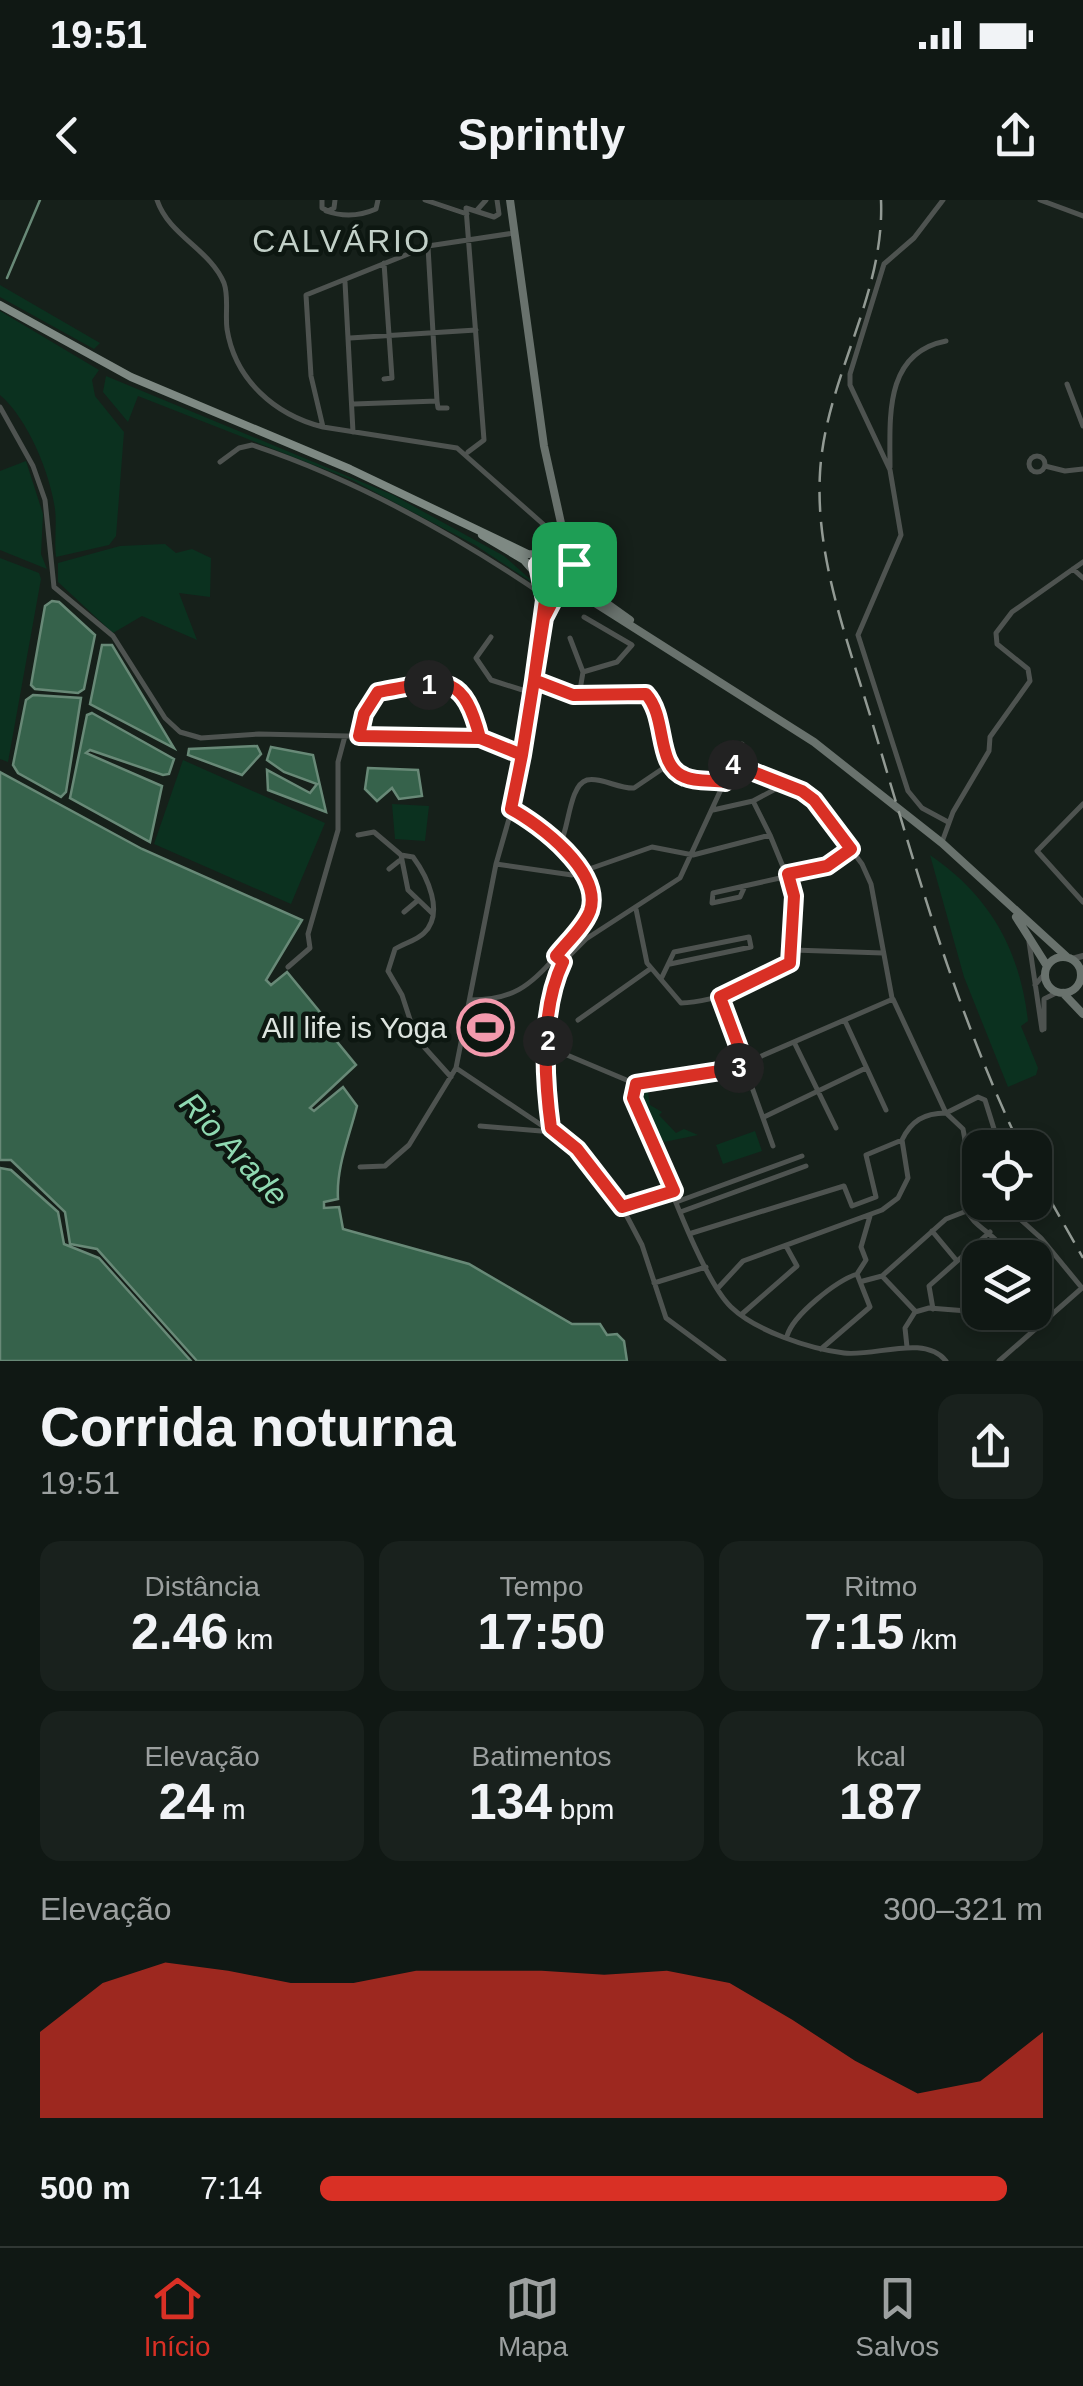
<!DOCTYPE html>
<html lang="pt">
<meta charset="utf-8">
<style>
body{margin:0;font-family:Arial,sans-serif;background:#19211d;color:#f1f3f6;height:100vh;display:flex;flex-direction:column;font-size:38px;white-space:nowrap}
*{box-sizing:border-box;margin:0}
p{font-size:32px;color:#9ca0a0}
.icon{flex:none;width:55px;height:55px;fill:none;stroke:currentColor;stroke-width:2;stroke-linecap:round;stroke-linejoin:round}
.map{position:relative;height:1161px;overflow:hidden}
.details{display:flex;flex-direction:column;background:#101814;flex:1}
.details>*{flex:none}
.fabs{position:absolute;left:962px;top:930px;display:grid;gap:20px}
.fabs a{display:grid;place-items:center;width:90px;height:90px;border-radius:20px;background:#101814;box-shadow:0 5px 15px #0003,0 0 0 2px #303734;font-size:50px}
.pin{position:absolute;display:grid;place-items:center;width:85px;height:85px;color:#fff;margin:-42px;border-radius:20px;box-shadow:0 5px 15px #0006}
.km{position:absolute;width:50px;height:50px;margin:-25px;border-radius:50%;background:#222;color:#fff;font-size:28px;line-height:50px;text-align:center}
.round{display:grid;place-items:center;flex:none;width:105px;height:105px;border-radius:20px;background:#19211d}
.overview{display:flex;align-items:center;justify-content:space-between;height:170px;padding:0 40px}
h1{font-size:55px;font-weight:700;line-height:75px}
.figures{display:grid;grid-template-columns:repeat(3,1fr);gap:15px;height:170px;padding:10px 40px}
.figures div{display:grid;align-content:center;border-radius:20px;background:#19211d;text-align:center}
.figures b{font-size:50px;font-weight:700}
.figures small{font-size:28px;font-weight:400}
.figures p{font-size:28px}
.chart{height:280px;padding:20px 40px}
.chart p{display:flex;justify-content:space-between}
.chart svg{width:100%;height:180px;margin-top:10px;fill:#d93025;opacity:.7}
ul{padding:0 40px;list-style:none;font-size:32px}
li{display:grid;grid-template-columns:160px 120px 1fr;align-items:center;height:75px}
li i{height:25px;border-radius:12px;background:#d93025}
.status{display:flex;justify-content:space-between;align-items:center;height:70px;padding:0 50px;background:#101814;direction:ltr}
.status svg{height:28px;fill:currentColor}
header{display:flex;justify-content:space-between;align-items:center;height:130px;padding:0 40px;background:#101814;font-size:45px;font-weight:700}
.menu{display:flex;justify-content:space-around;align-items:center;height:140px;border-top:2px solid #303734;background:#101814;font-size:28px;color:#9ca0a0}
.menu a{display:grid;justify-items:center;gap:5px}
.menu .active{color:#d93025}
.map>svg:first-child{display:block}
.green{fill:#0b311f}
.water{fill:#36624b;stroke:#688977;stroke-width:2.5}
.lines{fill:none;stroke-linecap:round;stroke-linejoin:round}
.stream{stroke:#688977;stroke-width:2.5}
.minor{stroke:#4e5350;stroke-width:5}
.tertiary{stroke:#4e5350;stroke-width:6}
.secondary{stroke:#69726d;stroke-width:8}
.primary{stroke:#7e8983;stroke-width:8}
.rail{stroke:#929a94;stroke-width:2.5;stroke-dasharray:20 10;stroke-linecap:butt}
.route-casing{stroke:#fff;stroke-width:20}
.route{stroke:#d93025;stroke-width:12}
.labels{text-anchor:middle;dominant-baseline:central;stroke-width:9;stroke-linejoin:round;paint-order:stroke}
.poi-label{font-size:30px;fill:#dde4df;stroke:#0d1711;text-anchor:end}
.neighbourhood-label{font-size:32px;letter-spacing:2.5px;fill:#c2d0c8;stroke:#0d1711}
.water-label{font-size:32px;font-style:italic;fill:#8fd9b1;stroke:#0d1711}
</style>
<div class="status"><b>19:51</b><svg viewBox="0 0 49 12"><path d="M0 12V9h3v3zM5 12V6h3v6zM10 12V3h3v9zM15 12V0h3v12zM26 1h20v11H26zM47 4h2v5h-2z"/></svg></div>
<header><svg class="icon" aria-label="back" viewBox="0 0 24 24"><path d="M15 5l-7 7 7 7"/></svg>Sprintly<svg class="icon" aria-label="share" viewBox="0 0 24 24"><path d="M12 15V3M7 8l5-5 5 5M5 13v7h14v-7"/></svg></header>
<div class="map">
<svg width="1083" height="1161" viewBox="0 0 1083 1161">
<rect width="100%" height="100%" fill="#16201a"/>
<!-- green -->
<path class="green" d="M0 85 100 143 94 149 0 97Z
M0 111 99 170 92 180 95 196 124 232 116 336 109 345 56 357C54 341 57 325 55 309 50 273 28 219 0 195Z
M106 176 393 295 504 356 539 387 475 345 352 280 138 196 128 222 103 192Z
M26 261 43 314 41 354 47 369 0 350V271Z
M165 344 176 353 192 349 211 358 210 397 179 393 197 440 142 416 113 433 58 382V363L120 346Z
M0 358 39 373 41 379 8 562 0 559Z
M183 560 325 623 291 704 154 644Z
M392 604 429 606 425 641 395 639Z
M930 655C990 696 1020 750 1028 821L1021 826 1038 868 1036 875 1008 887 964 777Z
M641 885H647L650 905 662 912 659 915 676 933 684 929 698 935 664 942 637 898Z
M755 931 762 951 723 964 716 945Z"/>
<!-- water -->
<path class="water" d="M52 401 59 402 95 435 84 489 78 493 35 489 31 485 45 406Z
M102 445H112L174 548 90 504Z
M33 495 81 498 66 592 61 597 18 573 13 565 26 500Z
M92 513 174 559 169 574 163 575 90 550 86 553 162 586 150 642 70 598 87 515Z
M257 546 261 554 242 575 188 555 189 549Z
M271 547 313 555 326 612 268 590 267 570 310 593 317 584 284 572 267 560Z
M368 568 418 570 422 596 399 599 392 588 377 601 365 589Z
M0 572 142 649 302 720 266 780 271 785 287 772 338 834 334 838 356 865 310 908 314 911 343 887 357 906C349 938 336 967 338 999L324 1002V1008L339 1007 343 1029 469 1064 572 1124H600L607 1135 617 1134 624 1141 627 1161H197L97 1049 70 1044 65 1012 11 960H0Z
M0 968 11 970 58 1012 64 1044 99 1058 191 1161H0Z"/>
<g class="lines">
<!-- stream -->
<path class="stream" d="M7 78 40 0"/>
<!-- minor -->
<path class="minor" d="M157 0C169 36 210 49 224 83 229 97 225 114 227 129 235 180 275 215 323 227L457 248 560 339 567 340
M322 0V8L328 11 334 8 335 0
M425 0 467 14
M943 0 914 38 884 64 850 174V185L890 270 901 335 858 435 908 591 922 608 948 622
M1040 0 1083 16
M478 9 486 0
M326 11C343 17 360 16 376 9L378 0
M345 82 353 232
M350 138 476 130
M384 179 392 178 384 63
M1067 184 1083 226
M437 201 438 208H447
M354 204 437 201 428 47
M0 207 33 266 45 300 54 387 113 436 165 518 180 532 201 538 259 534 481 539 522 555
M323 227 311 176 306 95 428 46 514 33
M468 252 484 240 466 8 494 17 499 14 497 0
M1029 264a8 8 0 1 1 16 0a8 8 0 1 1-16 0Z
M220 262 239 248 252 245C357 280 454 334 545 396
M1045 266 1065 271 1083 269
M890 267C890 217 884 153 946 141
M1073 369 1083 378
M547 410 559 389
M491 437 476 458 491 480 532 493
M570 438 583 472 579 496
M583 472 617 462 632 445 584 417
M534 480 573 495 645 494 662 522 668 565 683 577 725 582
M360 535 364 514 378 492C442 481 461 468 481 539
M733 564 814 600 862 664 871 684 892 798
M753 601 785 584
M1083 604 1037 651 1083 702
M511 609C546 628 597 666 590 711L556 756 563 762 586 739 578 728
M713 610 753 601 770 635
M358 635 374 632 400 654
M942 642 953 612 989 551 990 537 1030 481 1028 469 997 444 996 433 1012 412 1083 362
M560 644C569 629 569 585 587 580 601 577 619 589 634 588L668 565
M693 655 770 635 795 696 793 750
M496 664 572 675 652 647 693 655
M389 669 399 661
M788 674 827 665 851 649
M745 686 740 697 712 703 713 693 789 676
M636 709 647 763 681 803C711 803 784 780 793 750L883 753
M404 712 417 701
M432 713 408 690 401 655 413 657C427 676 445 713 424 733 416 741 404 743 395 749L388 771 402 795 416 838 451 877
M586 739 680 678 742 544
M1029 742 1042 830
M288 767 310 748 308 734 338 630V562L345 536
M662 777 674 752 749 737 751 747 670 764
M1035 785 1046 772
M720 798 773 946
M471 800C511 800 530 787 556 756
M578 820 650 769
M845 821 886 910
M552 827 567 855
M1044 829V799L1058 792
M795 844 836 928
M546 866 552 785 563 762
M456 868 577 949 622 1007 642 1045 666 1118 724 1161
M636 884 633 898C656 946 698 1075 731 1107 756 1131 810 1149 844 1153 875 1157 924 1134 946 1161
M764 917 866 868
M480 926 553 932
M551 929C547 902 532 862 567 855L636 884 727 871 893 799 946 913 978 897 985 900 1000 948
M360 967 385 966 409 945 456 868 496 664 517 591 543 417 541 382
M679 1001 802 956
M622 1007 674 991
M683 1011 806 966
M932 1031 957 1061
M692 1033 844 986 852 1006 876 997 866 955 902 940
M857 1074 866 1060 861 1047 870 1016
M882 1076 916 1112
M863 1081 882 1076 946 1019 990 1002
M654 1083 706 1067
M718 1088 743 1061 882 1010 898 998 908 978 902 940C911 921 924 913 946 913L963 929C970 955 957 985 967 1010 974 1029 997 1032 1008 1058
M933 1109 929 1086 990 1032
M742 1114 797 1066 786 1046
M787 1136C793 1115 836 1081 857 1074
M907 1147 905 1128 915 1112 929 1108 980 1112
M821 1149 870 1107 857 1074
M999 1161 1082 1088 1041 1038 1001 1002"/>
<!-- tertiary -->
<path class="tertiary" d="M1072 759 1083 756
M1081 773 1083 771"/>
<!-- secondary -->
<path class="secondary" d="M510 0 544 246 561 323 555 351
M564 327 572 357
M537 370a19 19 0 1 1 38 0a19 19 0 1 1-38 0Z
M575 369 588 390 630 420
M563 388 592 401 814 542 942 643 1067 757
M1016 717 1047 766
M1045 775a18 18 0 1 1 36 0a18 18 0 1 1-36 0Z
M1063 793 1083 814"/>
<!-- primary -->
<path class="primary" d="M0 105 131 177 350 269 528 354 545 355
M482 335 524 360 538 376"/>
<!-- rail -->
<path class="rail" d="M881 0C885 96 825 179 820 273 815 359 849 444 873 525 916 669 956 812 1021 948
M1035 973 1083 1058"/>
</g>
<g class="lines">
<defs>
<path id="route" d="M574 364 572 380 559 389 544 418 522 555 480 538 359 536 364 514 378 492C442 481 462 468 480 538L522 555 511 609C539 624 603 672 590 711 584 727 566 743 556 756L563 762C540 810 544 876 551 928L577 949 622 1007 674 991 633 898 636 884 746 867 720 797 790 763 794 696 788 674 827 666 851 649 814 600 802 591 733 564 725 582C713 580 696 582 685 577 655 566 668 518 646 494L573 495 534 480 545 400 538 365 554 352 565 354 574 364"/>
</defs>
<!-- route casing -->
<use href="#route" class="route-casing"/>
<!-- route -->
<use href="#route" class="route"/>
</g>
<!-- icons -->
<defs>
<symbol id="stadium-ring" viewBox="-11 -11 22 22"><circle r="9.5" fill="#0d1711" stroke="#f29aad" stroke-width="1.5"/><path d="M0-5a6.5 5 0 1 0 0 10a6.5 5 0 1 0 0-10ZM-3.5-1.8h7v3.6h-7Z" fill="#f29aad"/></symbol>
</defs>
<g fill-rule="evenodd">
<use href="#stadium-ring" x="454" y="796" width="63" height="63"/>
</g>
<g class="labels">
<!-- poi labels -->
<g class="poi-label">
<text x="447" y="827">All life is Yoga</text>
</g>
<!-- neighbourhood labels -->
<g class="neighbourhood-label">
<text x="342" y="41">CALVÁRIO</text>
</g>
<!-- water labels -->
<g class="water-label">
<text transform="translate(234 949) rotate(47)">Rio Arade</text>
</g>
</g>
</svg>
<div class="fabs">
<a><svg class="icon" aria-label="locate" viewBox="0 0 24 24"><circle cx="12" cy="12" r="6"/><path d="M12 2v4M12 18v4M2 12h4M18 12h4"/></svg></a>
<a><svg class="icon" aria-label="layers" viewBox="0 0 24 24"><path d="M12 4l9 5-9 5-9-5zM3 14l9 5 9-5"/></svg></a>
</div>
<div class="pin" style="left:574px;top:364px;background:#1e9e55"><svg class="icon" aria-label="arrive" viewBox="0 0 24 24"><path d="M6 21V4h12l-3 4 3 4H6"/></svg></div>
<b class="km" style="left:429px;top:485px">1</b>
<b class="km" style="left:548px;top:841px">2</b>
<b class="km" style="left:739px;top:868px">3</b>
<b class="km" style="left:733px;top:565px">4</b>
</div>
<section class="details">
<div class="overview"><div><h1>Corrida noturna</h1><p>19:51</p></div><a class="round"><svg class="icon" aria-label="share" viewBox="0 0 24 24"><path d="M12 15V3M7 8l5-5 5 5M5 13v7h14v-7"/></svg></a></div>
<div class="figures">
<div><p>Distância</p><b>2.46<small> km</small></b></div>
<div><p>Tempo</p><b>17:50</b></div>
<div><p>Ritmo</p><b>7:15<small> /km</small></b></div>
</div>
<div class="figures">
<div><p>Elevação</p><b>24<small> m</small></b></div>
<div><p>Batimentos</p><b>134<small> bpm</small></b></div>
<div><p>kcal</p><b>187</b></div>
</div>
<div class="chart"><p><span>Elevação</span>300–321 m</p>
<svg viewBox="0 0 160 44" preserveAspectRatio="none"><path d="M0 44V23L10 11L20 6L30 8L40 11L50 11L60 8L70 8L80 8L90 9L100 8L110 11L120 20L130 30L140 38L150 35L160 23V44z"/></svg>
</div>
<ul>
<li><b>500 m</b>7:14<i style="width:95%"></i></li>
</ul>
</section>
<nav class="menu">
<a class="active"><svg class="icon" aria-label="home" viewBox="0 0 24 24"><path d="M3 11l9-7 9 7M6 9v11h12V9"/></svg>Início</a>
<a><svg class="icon" aria-label="map" viewBox="0 0 24 24"><path d="M3 6l6-2 6 2 6-2v14l-6 2-6-2-6 2zM9 4v14M15 6v14"/></svg>Mapa</a>
<a><svg class="icon" aria-label="saved" viewBox="0 0 24 24"><path d="M7 4h10v16l-5-4-5 4z"/></svg>Salvos</a>
</nav>
